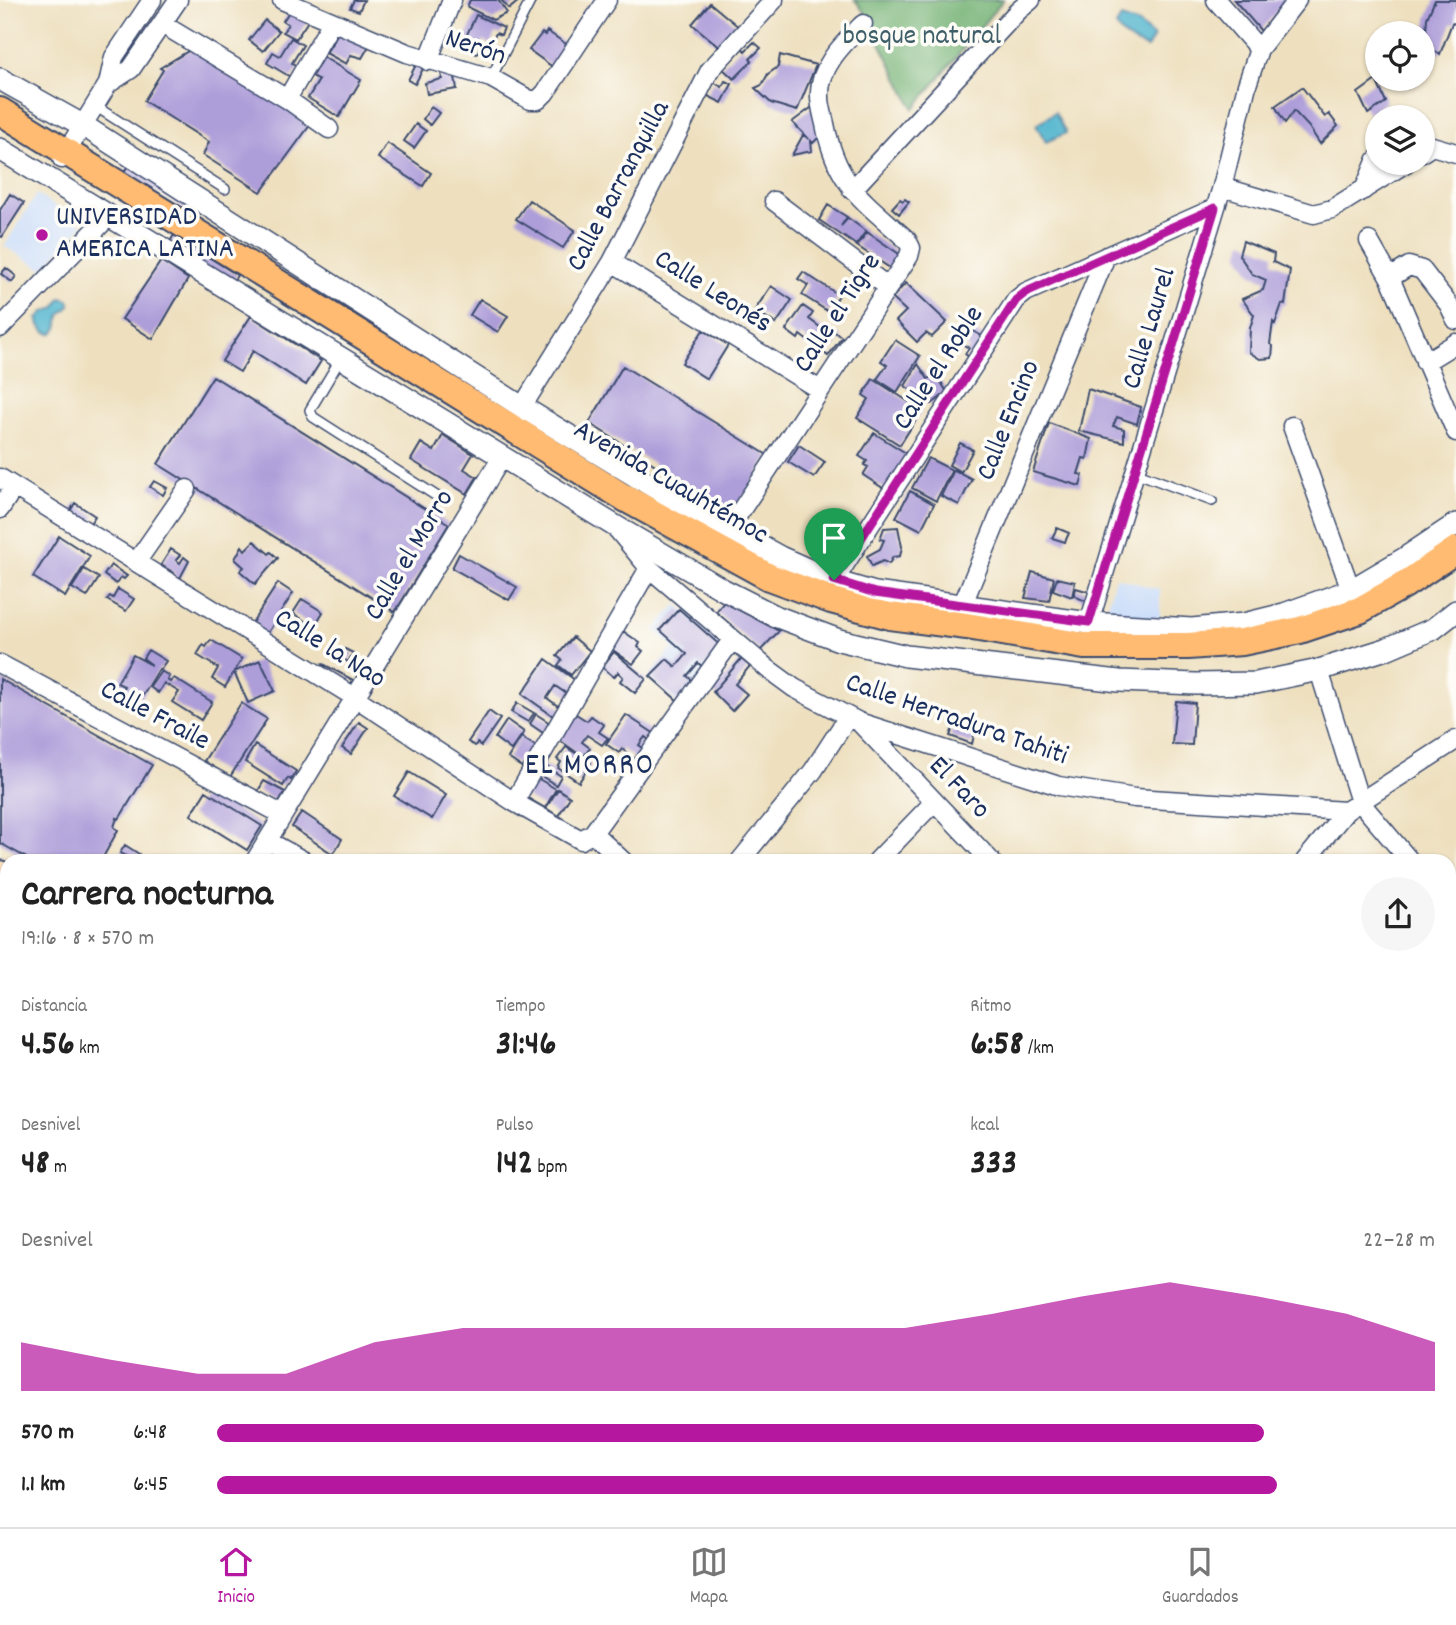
<!DOCTYPE html>
<html lang="es">
<meta charset="utf-8">
<style>
body{margin:0;font-family:Dekko,sans-serif;background:#f6f6f6;color:#222;height:100vh;display:flex;flex-direction:column;font-size:26px;white-space:nowrap}
*{box-sizing:border-box;margin:0}
p{font-size:23px;color:#767676}
.icon{flex:none;width:38px;height:38px;fill:none;stroke:currentColor;stroke-width:2;stroke-linecap:round;stroke-linejoin:round}
.map{position:relative;flex:1;overflow:hidden}
.panel{position:absolute;left:0px;top:854px;width:1456px;height:674px;display:flex;flex-direction:column;background:#fff;border-radius:21px 21px 0 0;box-shadow:0 2px 5px #0004}
.panel>*{flex:none}
.tools{position:absolute;left:1365px;top:21px;display:grid;gap:14px}
.tools a{display:grid;place-items:center;width:70px;height:70px;border-radius:50%;background:#fff;box-shadow:0 2px 5px #0004;font-size:35px}
.pin{position:absolute;display:grid;place-items:center;width:60px;height:60px;color:#fff;margin:-72px -30px;border-radius:50% 50% 50% 0;rotate:-45deg;box-shadow:0 0 7px #0007}
.pin .icon{rotate:45deg}
.round{display:grid;place-items:center;flex:none;width:74px;height:74px;border-radius:37px;background:#f6f6f6}
.overview{display:flex;align-items:center;justify-content:space-between;height:119px;padding:0 21px}
h1{font-size:38px;font-weight:700;line-height:52px}
.metrics{display:grid;grid-template-columns:repeat(3,1fr);gap:10px;height:119px;padding:7px 21px}
.metrics div{display:grid;align-content:center}
.metrics b{font-size:35px;font-weight:700}
.metrics small{font-size:19px;font-weight:400}
.metrics p{font-size:19px}
.chart{height:196px;padding:14px 21px}
.chart p{display:flex;justify-content:space-between}
.chart svg{width:100%;height:126px;margin-top:7px;fill:#b5179e;opacity:.7}
ul{padding:0 21px;list-style:none;font-size:23px}
li{display:grid;grid-template-columns:112px 84px 1fr;align-items:center;height:52px}
li i{height:18px;border-radius:9px;background:#b5179e}
.dock{display:flex;justify-content:space-around;align-items:center;height:98px;border-top:2px solid #e0e0e0;background:#fff;font-size:19px;color:#767676}
.dock a{display:grid;justify-items:center;gap:4px}
.dock .active{color:#b5179e}
.map>svg:first-child{display:block}
.built{fill:#c9dcf9}
.forest{fill:#74b274;stroke:#487069;stroke-width:2}
.water{fill:#4fb4ce;stroke:#357296;stroke-width:2}
.lines{fill:none;stroke-linecap:round;stroke-linejoin:round}
.canal{stroke:#4fb4ce;stroke-width:16}
.building{fill:#ad9dd9}
.service-casing{stroke:#3b4a6d;stroke-width:12}
.minor-casing{stroke:#3b4a6d;stroke-width:21}
.tertiary-casing{stroke:#3b4a6d;stroke-width:24}
.secondary-casing{stroke:#3b4a6d;stroke-width:28}
.primary-casing{stroke:#3b4a6d;stroke-width:30}
.service{stroke:#fff;stroke-width:9}
.minor{stroke:#fff;stroke-width:18}
.tertiary{stroke:#fff;stroke-width:21}
.secondary{stroke:#ffe4c6;stroke-width:24}
.primary{stroke:#ffbb71;stroke-width:26}
.route-casing{stroke:#fff;stroke-width:14}
.route{stroke:#b5179e;stroke-width:9}
.poi-dot{fill:#b5179e;stroke:#fdfcf7;stroke-width:2.5}
.labels{text-anchor:middle;dominant-baseline:central;stroke-width:7;stroke-linejoin:round;paint-order:stroke}
.park-label{font-size:28px;fill:#3e5f6a;stroke:#fdfcf7}
.street-label{font-size:28px;fill:#1b2f5e;stroke:#fdfcf7}
.poi-label{font-size:28px;fill:#1b2f5e;stroke:#fdfcf7;text-anchor:start}
.neighbourhood-label{font-size:30px;letter-spacing:2px;fill:#1b2f5e;stroke:#fdfcf7}
</style>
<div class="map">
<svg width="1456" height="1527" viewBox="0 0 1456 1527">
<rect width="100%" height="100%" fill="#fdfcf7"/>
<filter id="ink" filterUnits="userSpaceOnUse"><feTurbulence type="fractalNoise" baseFrequency=".0143" numOctaves="2"/><feDisplacementMap in="SourceGraphic" scale="14" xChannelSelector="R" yChannelSelector="G"/><feConvolveMatrix kernelMatrix="1 2 1 2 8 2 1 2 1" color-interpolation-filters="sRGB"/></filter>
<filter id="wash" filterUnits="userSpaceOnUse"><feTurbulence type="fractalNoise" baseFrequency=".00686" numOctaves="4" result="noise"/><feDisplacementMap in="SourceGraphic" scale="28" xChannelSelector="R" yChannelSelector="G"/><feGaussianBlur stdDeviation="1.57" result="paint"/><feColorMatrix in="noise" values="0 0 0 0 0 0 0 0 0 0 0 0 0 0 0 0 0 1.4 0 .05"/><feComposite in="paint" operator="in"/></filter>
<g filter="url(#wash)">
<rect width="100%" height="100%" fill="#eee0bf"/>
<!-- built -->
<path class="built" d="M37 194 83 225 43 269 4 246Z
M1115 577 1160 590V624L1104 620Z
M677 604 726 647 681 706 648 677 673 647 654 630Z
M1449 1440 1456 1446V1518L1446 1527H1019L1024 1521H1449Z"/>
<!-- forest -->
<path class="forest" d="M855 0H1003L914 109 864 12Z"/>
<!-- water -->
<path class="water" d="M1121 18 1139 24 1154 37 1147 48C1134 43 1123 38 1116 26Z
M1055 112 1066 133 1046 142 1036 125Z
M61 298 69 300 70 306 60 315 58 328 52 334C43 332 40 327 38 319L44 312 55 308Z"/>
<g class="lines">
<!-- canal -->
<path class="canal" d="M288 1521 289 1527"/>
</g>
<g id="blocks">
<!-- building -->
<path class="building" d="M354 0H364L359 11 350 8Z
M470 0H498L507 13 493 20 467 7Z
M501 0H520L509 9Z
M1234 0H1285L1261 31Z
M1435 0H1456V24L1452 23 1440 54 1425 46 1427 18Z
M710 3 740 28 722 49 692 24Z
M292 7 310 18 296 39 283 32 288 24 283 21Z
M476 15 504 28 501 35 496 33 490 45 483 41 477 54 461 47Z
M265 20 279 31 263 51 249 40Z
M341 28 369 46 362 58 351 55 346 64 326 53Z
M547 31 572 48 557 70 529 50 542 33 545 35Z
M291 38 303 45 292 63 299 67 292 78 267 63 273 52 280 56Z
M754 42 761 48 750 59 752 61 734 79 721 67 741 47 745 51Z
M195 47 313 121 261 192 203 155 209 142 144 101 163 70 160 68Z
M780 55 816 65 797 111 771 103 755 88 762 85 768 74 778 67Z
M323 57 361 80 339 117 308 98 319 80 312 76Z
M417 63 424 67 415 84 408 80Z
M454 71 457 89 427 94 425 83 442 79 441 73Z
M1376 80 1386 102 1368 114 1358 93Z
M725 81 732 84 722 103 706 95 713 82 722 87Z
M1302 87 1325 117 1329 114 1338 126 1320 144 1309 127 1294 111 1285 123 1275 106Z
M819 102 825 131 813 143 811 141 812 151 792 155 803 135 809 139 792 122Z
M431 107 439 113 430 125 423 119Z
M416 124 426 131 414 148 404 141Z
M387 143 431 173 423 186 378 158Z
M131 161 194 201 188 211 124 172Z
M10 194 24 203 2 237 0 236V210Z
M900 199 903 201 905 199 909 202 899 214 892 208Z
M529 200 575 230 563 248 516 219Z
M828 205 847 217 841 226 848 218 866 231 856 245 819 220Z
M867 232 905 258 896 272 857 246Z
M174 235 237 275 231 285 168 245Z
M1243 241 1274 254 1273 262 1290 270 1285 305 1282 304 1275 324 1273 322 1270 344 1273 346 1272 358 1260 359 1249 352 1250 328 1254 315 1242 299 1263 290 1266 280 1252 274 1239 255Z
M161 261 188 279 153 339 122 319Z
M6 268 16 276 12 282 1 274Z
M803 272 839 295 829 312 802 295 808 285 798 279Z
M906 283 947 322 932 337 926 333 917 342 896 321 906 311 892 298Z
M771 286 792 300 776 324 755 310Z
M480 299 508 316 498 332 470 315Z
M803 306 813 313 809 319 828 333 830 329 842 337 828 356 800 335 798 339 786 330Z
M251 316 321 361 306 385 253 351 240 372 222 361Z
M970 329 985 338 972 359 965 354 969 348 962 344Z
M703 330 728 345 707 379 682 363Z
M895 340 920 356 897 392 877 379 887 365 881 361Z
M918 364 928 379 936 374 947 392 932 404 915 399 918 395 905 386Z
M623 366 769 456 733 514 589 423Z
M213 376 449 524 395 612 158 464Z
M873 379 922 410 900 445 857 418 869 399 863 395Z
M1088 389 1141 407 1137 424 1117 417 1113 426 1124 429V442L1079 431Z
M1049 423 1091 439 1087 459 1083 458 1078 474 1083 475 1080 486 1033 472Z
M874 433 909 455 886 490 863 475 868 467 864 465 867 461 859 456Z
M443 435 473 454 464 469 477 477 467 494 411 460 421 443 434 451Z
M960 443 973 450 961 472 949 465Z
M799 445 825 462 814 478 788 462Z
M928 458 952 470 936 501 912 488Z
M954 470 972 479 959 505 941 496Z
M154 481 167 488 163 495 150 487Z
M910 491 934 504 921 530 896 517Z
M75 503 95 516 89 525 69 513Z
M898 527 902 547 900 556 893 557 889 564 883 561 872 566 867 556 880 549 884 540 880 539 884 528Z
M1057 528 1069 533 1065 542 1052 538Z
M59 536 90 556 65 597 33 577Z
M254 541 269 554 271 552 278 558 255 584 240 571 244 567 235 559 242 546 245 550Z
M171 549 180 555 176 560 180 563 184 557 189 561 179 580 173 576 174 573 161 565Z
M459 554 517 587 509 600 452 568Z
M111 565 127 576 124 579 121 577 116 584 104 575Z
M84 569 99 578 87 597 72 588Z
M1032 572 1054 578 1049 601 1025 598Z
M1057 578 1075 582 1072 597 1053 590Z
M278 583 293 593 264 639 248 629Z
M1076 588 1093 593 1090 603 1074 596Z
M118 589 134 599 126 611 107 600 110 596 113 598Z
M302 599 323 612 314 627 293 613Z
M724 602 779 631 760 651 716 612Z
M679 609 722 647 704 668 698 663 687 676 693 681 678 701 650 676 667 659 676 667 687 654 660 630Z
M623 631 640 643 638 647 643 651 633 664 610 648Z
M573 637 590 651 571 675 558 665 562 660 557 656Z
M211 640 242 659 225 687 212 679 218 668 197 655 203 645 206 647Z
M345 649 353 653 348 662 340 658Z
M148 650 166 661 160 670 159 669 136 707 125 698 126 695 121 692 124 686 117 683 133 655 152 665 143 658Z
M614 652 646 679 635 693 620 681 623 677 618 672 614 677 602 667Z
M546 659 579 683 570 696 555 686 547 698 562 709 556 718 522 694Z
M741 659 750 666 735 684 747 694 732 711 713 692Z
M260 660 275 691 248 703 234 672Z
M323 664 353 680 349 687 326 671Z
M161 671 169 676 167 680 170 682 174 678 212 702 201 720 172 702 179 692 164 683 158 693 150 687Z
M0 679 152 765 119 819 117 818 114 827 118 830 101 861H32L0 843Z
M1176 701 1195 703 1192 745 1172 744Z
M241 703 267 719 230 777 204 761Z
M517 703 534 713 528 722 511 712Z
M489 711 500 719 481 746 477 743 475 746 468 742Z
M536 714 553 725 546 735 530 724Z
M576 714 587 721 591 716 604 725 599 732 608 738 602 745 587 735 582 742 590 748 583 757 558 739Z
M626 715 658 736 653 743 645 737 639 745 647 751 639 762 622 749 619 753 606 744Z
M957 717 976 726 972 744 950 736Z
M507 720 524 732 511 750 495 738Z
M359 722 368 728 351 754 342 748Z
M521 737 540 749 526 770 508 758Z
M255 745 296 771 291 780 288 778 283 786 245 762Z
M566 747 591 763 579 782 558 768 561 762 557 759Z
M544 765 561 776 556 785 538 774Z
M409 772 446 795 432 819 394 796Z
M537 778 556 789 545 808 526 797Z
M264 781 285 792 279 803 258 791Z
M558 789 570 797 558 816 546 808Z
M206 791 262 826 247 850 191 815Z
M302 812 342 839 333 854 292 827Z
M125 845 139 854 135 861 120 853Z
M7 977V1011L0 1012V981Z
M0 1054 3 1064 7 1063V1111L0 1112Z
M0 1163 7 1164V1202L0 1174Z
M0 1200 6 1203 4 1207 7 1210V1225L0 1221Z
M0 1479 7 1499V1521H14L16 1527H0Z
M62 1521H91V1527H62Z
M290 1521H323V1527H290Z
M332 1521H363L366 1527H335Z
M459 1521H486V1523L481 1527H455L453 1524Z
M558 1521H565L575 1527H554Z
M780 1521H803L799 1527H785L779 1523Z"/>
</g>
</g>
<g filter="url(#ink)">
<use href="#blocks" fill-opacity="0" stroke="#3b4a6d" stroke-width="2"/>
<g class="lines">
<defs>
<path id="service" d="M491 78 531 0
M95 106 225 189
M341 358 310 410 313 417 441 499
M1135 472 1212 501
M1449 1464 1456 1472
M1046 1527 1051 1521
M1082 1527 1089 1521"/>
<path id="minor" d="M282 0 407 53 491 78 530 100H538L545 93 607 0
M1216 0 1259 49
M162 24 287 99 329 129
M428 61 452 0
M108 84 131 69 178 0
M287 99 332 22
M1423 152 1432 146 1456 153
M62 159 108 84 114 57 152 0
M1222 187 1314 214 1332 209 1406 163
M852 190 1018 11 1031 0
M1364 190 1377 159
M774 201 888 287
M1369 241 1390 278 1456 432
M612 262 820 390
M1390 278 1409 266 1422 270 1449 305 1456 320
M0 328 110 215
M1425 362 1456 343
M522 407 612 262 710 70 774 0
M1292 426 1351 590
M0 478 356 698 514 802 581 840 593 833 732 640
M0 509 14 487
M617 529 649 568 768 669 794 688 859 722 1059 786 1135 798 1346 811
M728 530 909 256 911 248 907 240C863 200 837 186 825 124 823 115 820 105 820 97 818 67 844 43 863 24
M137 561 187 489
M834 581 1016 300 1026 292 1215 208
M962 606 1106 256
M1089 623 1222 187 1247 85 1259 49 1297 0
M0 664 283 815
M1319 670 1360 802 1410 861
M861 724 991 861
M514 802 649 568
M593 833 623 861
M268 841 304 861
M255 861 502 457
M740 861 813 771 848 717
M877 861 933 803
M1305 861 1346 811 1456 740
M0 1018 7 1017
M0 1455H7
M1449 1518 1456 1511
M517 1521 520 1527
M114 1527 115 1521
M233 1527V1521
M706 1527 710 1521
M840 1527 844 1521"/>
<path id="tertiary" d="M0 79 84 126 522 407 665 494 780 557 834 581 875 593 1089 623 1192 629 1244 624 1284 614 1351 590 1405 558 1456 524
M0 149 615 526 724 590 775 616 839 640 906 656 1119 681 1196 684 1256 683 1319 670 1386 649 1433 629 1456 611"/>
<path id="secondary" d="M0 873 7 878
M390 1521 393 1527"/>
<path id="primary" d="M0 111 625 498 769 577 831 600 890 616 967 626 1084 646H1188L1242 642 1300 630 1360 610 1404 585 1456 550"/>
</defs>
<!-- service casing -->
<use href="#service" class="service-casing"/>
<!-- minor casing -->
<use href="#minor" class="minor-casing"/>
<!-- tertiary casing -->
<use href="#tertiary" class="tertiary-casing"/>
<!-- secondary casing -->
<use href="#secondary" class="secondary-casing"/>
<!-- primary casing -->
<use href="#primary" class="primary-casing"/>
<!-- service -->
<use href="#service" class="service"/>
<!-- minor -->
<use href="#minor" class="minor"/>
<!-- tertiary -->
<use href="#tertiary" class="tertiary"/>
<!-- secondary -->
<use href="#secondary" class="secondary"/>
<!-- primary -->
<use href="#primary" class="primary"/>
</g>
</g>
<g class="lines" filter="url(#ink)">
<defs>
<path id="route" d="M1215 208 1089 622 875 593 834 580 1016 300 1026 292Z"/>
</defs>
<!-- route casing -->
<use href="#route" class="route-casing"/>
<!-- route -->
<use href="#route" class="route"/>
</g>
<!-- markers -->
<circle class="poi-dot" cx="42" cy="235" r="7"/>
<g class="labels">
<!-- park labels -->
<g class="park-label">
<text x="922" y="38">bosque natural</text>
</g>
<!-- street labels -->
<g class="street-label">
<text transform="translate(475 49) rotate(19)">Nerón</text>
<text transform="translate(620 187) rotate(-62)">Calle Barranquilla</text>
<text transform="translate(712 293) rotate(32)">Calle Leonés</text>
<text transform="translate(839 314) rotate(-57)">Calle el Tigre</text>
<text transform="translate(1151 329) rotate(-73)">Calle Laurel</text>
<text transform="translate(940 369) rotate(-57)">Calle el Roble</text>
<text transform="translate(1010 421) rotate(-68)">Calle Encino</text>
<text transform="translate(670 484) rotate(30)">Avenida Cuauhtémoc</text>
<text transform="translate(411 556) rotate(-59)">Calle el Morro</text>
<text transform="translate(329 650) rotate(32)">Calle la Nao</text>
<text transform="translate(154 717) rotate(28)">Calle Fraile</text>
<text transform="translate(956 721) rotate(19)">Calle Herradura Tahiti</text>
<text transform="translate(958 789) rotate(46)">El Faro</text>
</g>
<!-- poi labels -->
<g class="poi-label">
<text x="56" y="219">UNIVERSIDAD<tspan x="56" dy="32">AMERICA LATINA</tspan></text>
</g>
<!-- neighbourhood labels -->
<g class="neighbourhood-label">
<text x="590" y="767">EL MORRO</text>
</g>
</g>
</svg>
<div class="tools">
<a><svg class="icon" aria-label="locate" viewBox="0 0 24 24"><circle cx="12" cy="12" r="6"/><path d="M12 2v4M12 18v4M2 12h4M18 12h4"/></svg></a>
<a><svg class="icon" aria-label="layers" viewBox="0 0 24 24"><path d="M12 4l9 5-9 5-9-5zM3 14l9 5 9-5"/></svg></a>
</div>
<div class="pin" style="left:834px;top:580px;background:#1e9e55"><svg class="icon" aria-label="arrive" viewBox="0 0 24 24"><path d="M6 21V4h12l-3 4 3 4H6"/></svg></div>
<section class="panel">
<div class="overview"><div><h1>Carrera nocturna</h1><p>19:16 · 8 × 570 m</p></div><a class="round"><svg class="icon" aria-label="share" viewBox="0 0 24 24"><path d="M12 15V3M7 8l5-5 5 5M5 13v7h14v-7"/></svg></a></div>
<div class="metrics">
<div><p>Distancia</p><b>4.56<small> km</small></b></div>
<div><p>Tiempo</p><b>31:46</b></div>
<div><p>Ritmo</p><b>6:58<small> /km</small></b></div>
</div>
<div class="metrics">
<div><p>Desnivel</p><b>48<small> m</small></b></div>
<div><p>Pulso</p><b>142<small> bpm</small></b></div>
<div><p>kcal</p><b>333</b></div>
</div>
<div class="chart"><p><span>Desnivel</span>22–28 m</p>
<svg viewBox="0 0 160 44" preserveAspectRatio="none"><path d="M0 44V27L10 33L20 38L30 38L40 27L50 22L60 22L70 22L80 22L90 22L100 22L110 17L120 11L130 6L140 11L150 17L160 27V44z"/></svg>
</div>
<ul>
<li><b>570 m</b>6:48<i style="width:86%"></i></li>
<li><b>1.1 km</b>6:45<i style="width:87%"></i></li>
</ul>
</section>
</div>
<nav class="dock">
<a class="active"><svg class="icon" aria-label="home" viewBox="0 0 24 24"><path d="M3 11l9-7 9 7M6 9v11h12V9"/></svg>Inicio</a>
<a><svg class="icon" aria-label="map" viewBox="0 0 24 24"><path d="M3 6l6-2 6 2 6-2v14l-6 2-6-2-6 2zM9 4v14M15 6v14"/></svg>Mapa</a>
<a><svg class="icon" aria-label="saved" viewBox="0 0 24 24"><path d="M7 4h10v16l-5-4-5 4z"/></svg>Guardados</a>
</nav>
